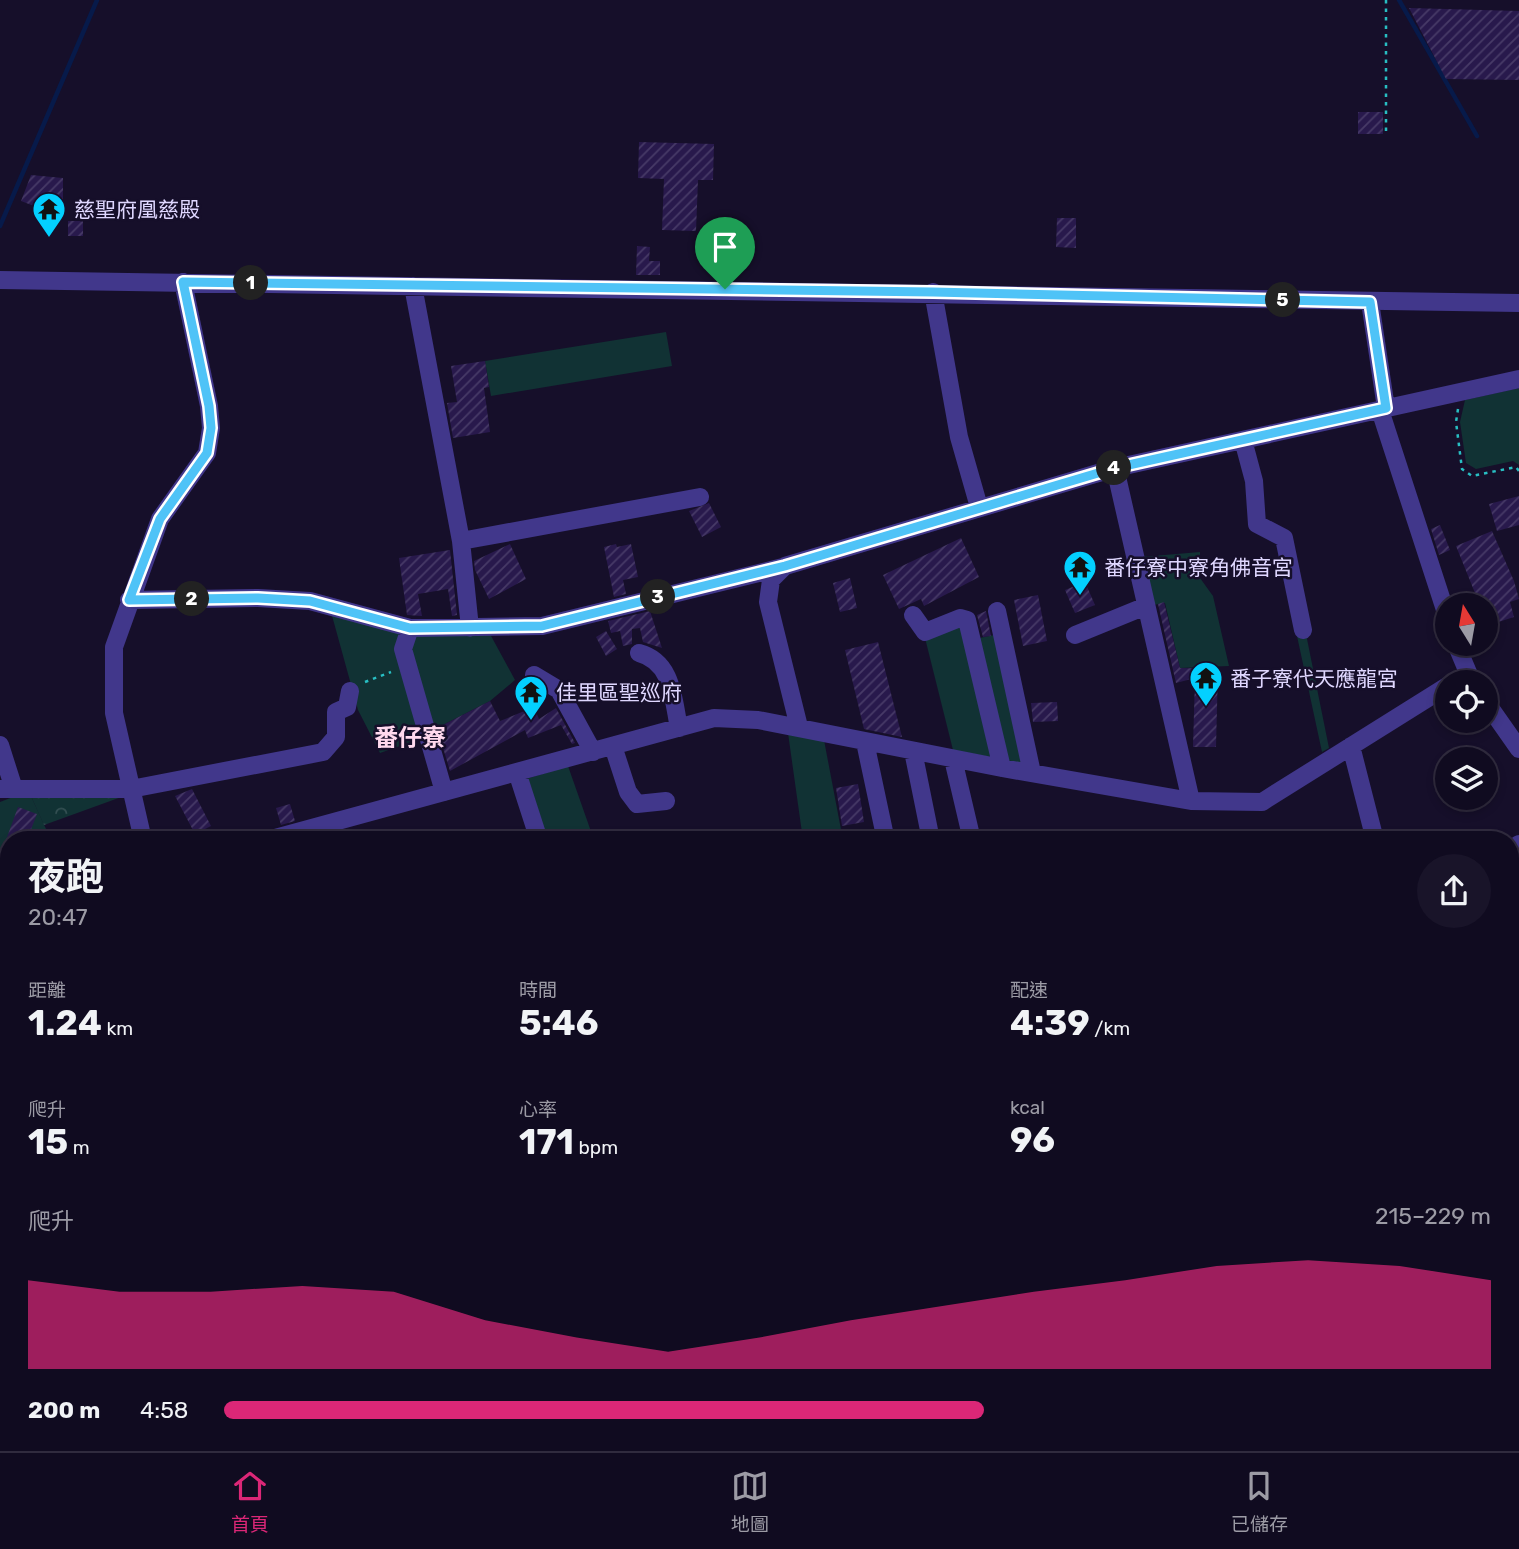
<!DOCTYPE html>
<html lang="zh-TW">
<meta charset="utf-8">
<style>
body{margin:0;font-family:Rubik,"Noto Sans TC",sans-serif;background:#191429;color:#f1f3f6;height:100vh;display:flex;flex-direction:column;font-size:26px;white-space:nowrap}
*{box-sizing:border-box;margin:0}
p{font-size:23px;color:#9c9ba5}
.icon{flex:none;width:38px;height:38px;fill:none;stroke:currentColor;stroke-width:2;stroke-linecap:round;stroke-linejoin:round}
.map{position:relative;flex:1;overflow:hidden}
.side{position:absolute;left:0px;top:831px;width:1519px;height:621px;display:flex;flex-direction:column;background:#100b20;border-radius:28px 28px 0 0;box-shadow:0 4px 10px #0003,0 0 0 2px #302b3e}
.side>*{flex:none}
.needle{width:46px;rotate:349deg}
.buttons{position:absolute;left:1435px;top:593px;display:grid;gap:14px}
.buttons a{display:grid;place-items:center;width:63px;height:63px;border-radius:50%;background:#100b20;box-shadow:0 4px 10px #0003,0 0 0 2px #302b3e;font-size:35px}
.pin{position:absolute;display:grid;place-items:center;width:60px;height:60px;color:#fff;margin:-72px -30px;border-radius:50% 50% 50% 0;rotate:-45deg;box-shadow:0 0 7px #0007}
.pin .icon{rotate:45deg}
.km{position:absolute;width:35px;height:35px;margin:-18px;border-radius:50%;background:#222;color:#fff;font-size:19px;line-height:35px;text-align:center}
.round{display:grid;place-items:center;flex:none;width:74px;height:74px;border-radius:37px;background:#191429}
.overview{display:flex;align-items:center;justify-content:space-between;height:119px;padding:0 28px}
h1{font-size:38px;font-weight:700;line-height:52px}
.stats{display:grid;grid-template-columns:repeat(3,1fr);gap:10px;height:119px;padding:7px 28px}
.stats div{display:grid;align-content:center}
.stats b{font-size:35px;font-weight:700}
.stats small{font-size:19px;font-weight:400}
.stats p{font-size:19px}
.chart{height:196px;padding:14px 28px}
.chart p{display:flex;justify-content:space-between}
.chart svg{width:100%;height:126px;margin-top:7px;fill:#db2777;opacity:.7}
ul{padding:0 28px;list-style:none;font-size:23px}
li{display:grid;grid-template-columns:112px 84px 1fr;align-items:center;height:52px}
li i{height:18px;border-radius:9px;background:#db2777}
.tab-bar{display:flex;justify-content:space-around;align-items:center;height:98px;border-top:2px solid #302b3e;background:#100b20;font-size:19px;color:#9c9ba5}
.tab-bar a{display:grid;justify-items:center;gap:4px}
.tab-bar .selected{color:#db2777}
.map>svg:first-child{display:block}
.green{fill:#113234}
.forest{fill:url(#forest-crowns)}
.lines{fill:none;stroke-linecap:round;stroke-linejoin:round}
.stream{stroke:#071a4a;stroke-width:4.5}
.building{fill:url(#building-hatch)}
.path{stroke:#28bec2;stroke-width:2.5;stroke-dasharray:3.5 5;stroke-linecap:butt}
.minor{stroke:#41378b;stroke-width:18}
.route-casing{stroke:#fff;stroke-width:14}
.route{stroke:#4fc3f7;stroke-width:9}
.labels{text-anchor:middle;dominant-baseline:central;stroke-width:5;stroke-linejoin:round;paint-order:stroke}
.poi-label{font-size:21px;fill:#dfd7ff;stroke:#160f2a;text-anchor:start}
.quarter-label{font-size:24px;font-weight:bold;fill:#ffd9ee;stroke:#160f2a}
</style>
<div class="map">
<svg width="1519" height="1451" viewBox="0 0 1519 1451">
<defs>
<pattern id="forest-crowns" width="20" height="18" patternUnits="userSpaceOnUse" patternTransform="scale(1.75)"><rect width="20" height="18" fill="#113234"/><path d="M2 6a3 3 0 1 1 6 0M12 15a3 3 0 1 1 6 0" fill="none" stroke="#334f52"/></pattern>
<pattern id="building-hatch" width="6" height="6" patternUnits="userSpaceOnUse" patternTransform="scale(1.75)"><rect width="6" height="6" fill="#28194c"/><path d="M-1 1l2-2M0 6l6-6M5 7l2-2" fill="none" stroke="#473a67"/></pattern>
</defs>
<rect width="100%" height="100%" fill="#160f2a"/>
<!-- green -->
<path class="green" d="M666 332 672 366 491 396 485 361Z
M1519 388V465L1513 461 1476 469 1466 463 1460 422 1465 400Z
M1200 552V578L1213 596 1229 666 1180 668 1165 603 1153 605 1141 557Z
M331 612 398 629 420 739 380 753 358 710Z
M960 623 965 641 994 635 1022 763 953 750 925 638Z
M490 634 515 680 490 701 431 731 407 644 413 636Z
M1306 634 1329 748 1322 752 1297 636Z
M788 733 824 740 843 840H803Z
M568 766 594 840H545L526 779Z
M18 795 31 796 51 840H9V1000L3 1001 0 990V802Z"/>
<!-- forest -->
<path class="forest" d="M31 796H124L44 825Z"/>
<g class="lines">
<!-- stream -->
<path class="stream" d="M1399 0 1477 136
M0 226 97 0
M1510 1384 1519 1382
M1188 1451 1223 1444"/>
</g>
<!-- building -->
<path class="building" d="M1409 8 1519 11V80L1446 79Z
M1358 112H1383V134H1358Z
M639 142 714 144 713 180H698L696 231 662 230 664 179 638 178Z
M31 175 63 178V213H52L21 201Z
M1057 218H1076V248L1056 247Z
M68 221H83V236H68Z
M637 246 650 247 649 261H660V275H636Z
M485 361 489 387 484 388 490 432 453 438 447 403 457 402 451 366Z
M1519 496V525L1497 531 1489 504Z
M709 503 721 527 702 537 689 511Z
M1440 525 1450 550 1439 555 1431 529Z
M1492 531 1514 581 1519 599 1510 602 1514 617 1486 626V606H1456L1454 600 1475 593 1456 546Z
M961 538 979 577 924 606 921 599 899 609 883 575Z
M510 544 526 579 489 599 475 570 474 561Z
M616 544 617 547 631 544 638 577 623 580 626 594 614 597 604 547Z
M450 550 457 615 452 616 448 589 418 594 422 616 407 615 399 558Z
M850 578 857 608 840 612 833 583Z
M1085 582 1095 605 1075 613 1065 590Z
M1038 595 1047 641 1023 646 1014 600Z
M1164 602 1180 668 1218 669 1216 747H1193L1195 678 1176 683 1158 604Z
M650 611 662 648 643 642 640 628 632 629V644L623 646 620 631 611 633 608 621Z
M986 611 991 636 983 637 977 615Z
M606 631 617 649 606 656 596 637Z
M878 642 902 737 864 729 845 650Z
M490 701 500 721 534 707 539 719 556 708 575 743 572 744 561 725 528 738 525 730 450 771 437 728Z
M1057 702 1058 721 1033 722 1031 703Z
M858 784 864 822 842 826 836 788Z
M192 789 211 826 195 834 175 796Z
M290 804 295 821 281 825 276 808Z
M18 807 37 814 27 840H6Z"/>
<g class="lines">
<!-- path -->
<path class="path" d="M1386 131V0
M1458 409 1456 422 1462 469 1472 476 1516 467 1519 471
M365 682 391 672"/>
<!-- minor -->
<path class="minor" d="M0 280 1519 303
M413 286 461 541 470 628
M933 292 959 437 979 507
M1370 302 1386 408
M1380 410 1447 616
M1243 440 1254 481 1257 524 1284 538 1303 630
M1115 468 1191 801
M461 541 700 497
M129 600 258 598 310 601 410 628 542 626 783 567
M997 611 1032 773
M913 615 925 632 960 618 967 620 1002 768
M410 628 403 649 444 792
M1075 635 1146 606
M1456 644 1472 682
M639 653C673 662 673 699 679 728
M534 675 559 690 593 752
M1486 702 1519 749
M799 727 768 602 771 580 785 566 1115 468 1519 379
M865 742 885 836
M0 745 14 789
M613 746 628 792 637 804 666 801
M1351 746 1375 840
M913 751 931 840
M953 759 972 840
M517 772 539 840
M0 789H131L323 752 336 737V712L347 707 350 691
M143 840 114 713V647L160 519 207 453 211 428 209 406 183 282
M268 840 714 718 758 720 1002 768 1191 801 1262 802 1447 686
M1510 850 1519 844
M0 1009 9 1007
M0 1129 9 1122
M0 1221H9
M1510 1281 1519 1323
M0 1362 9 1353
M0 1399 9 1420
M19 1444 22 1451
M372 1444 382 1448 500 1447 558 1451
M572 1444 574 1451
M293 1451 332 1444"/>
</g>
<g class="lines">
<defs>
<path id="route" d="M183 282 933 292 1370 302 1386 408 1115 468 785 566 542 626 410 628 310 601 258 598 129 600 160 519 207 453 211 428 209 406Z"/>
</defs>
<!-- route casing -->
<use href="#route" class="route-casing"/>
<!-- route -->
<use href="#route" class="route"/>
</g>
<!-- icons -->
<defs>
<symbol id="temple-pin" viewBox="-11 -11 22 30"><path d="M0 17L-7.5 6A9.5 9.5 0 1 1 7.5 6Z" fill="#03d0ff" stroke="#160f2a"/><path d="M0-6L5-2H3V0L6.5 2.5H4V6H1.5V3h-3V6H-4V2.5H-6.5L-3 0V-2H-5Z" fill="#111"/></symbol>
</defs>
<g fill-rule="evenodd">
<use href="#temple-pin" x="30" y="190" width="38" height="52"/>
<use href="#temple-pin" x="1061" y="548" width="38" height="52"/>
<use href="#temple-pin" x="1187" y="659" width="38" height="52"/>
<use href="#temple-pin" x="512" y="673" width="38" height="52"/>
</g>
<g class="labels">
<!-- poi labels -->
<g class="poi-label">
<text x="74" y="209">慈聖府凰慈殿</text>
<text x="1104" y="567">番仔寮中寮角佛音宮</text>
<text x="1230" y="678">番子寮代天應龍宮</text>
<text x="556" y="692">佳里區聖巡府</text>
</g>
<!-- quarter labels -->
<g class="quarter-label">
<text x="410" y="738">番仔寮</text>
</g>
</g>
</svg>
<div class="buttons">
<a><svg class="needle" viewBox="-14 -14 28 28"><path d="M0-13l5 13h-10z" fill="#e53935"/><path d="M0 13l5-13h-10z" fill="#9c9ba5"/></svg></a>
<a><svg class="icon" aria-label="locate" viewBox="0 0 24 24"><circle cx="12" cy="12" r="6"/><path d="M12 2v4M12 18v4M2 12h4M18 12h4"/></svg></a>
<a><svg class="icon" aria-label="layers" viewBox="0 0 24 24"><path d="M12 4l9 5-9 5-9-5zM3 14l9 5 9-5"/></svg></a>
</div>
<div class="pin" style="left:725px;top:289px;background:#1e9e55"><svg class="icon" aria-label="arrive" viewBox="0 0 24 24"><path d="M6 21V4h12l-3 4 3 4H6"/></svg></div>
<b class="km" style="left:251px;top:283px">1</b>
<b class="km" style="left:192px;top:599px">2</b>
<b class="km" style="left:658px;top:597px">3</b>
<b class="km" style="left:1114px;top:468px">4</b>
<b class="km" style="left:1283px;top:300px">5</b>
<section class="side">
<div class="overview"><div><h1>夜跑</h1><p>20:47</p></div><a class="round"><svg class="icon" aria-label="share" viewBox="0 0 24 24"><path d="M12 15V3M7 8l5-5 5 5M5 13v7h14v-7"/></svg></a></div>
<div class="stats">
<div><p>距離</p><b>1.24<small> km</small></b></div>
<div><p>時間</p><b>5:46</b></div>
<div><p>配速</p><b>4:39<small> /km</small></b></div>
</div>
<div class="stats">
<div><p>爬升</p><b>15<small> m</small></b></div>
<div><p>心率</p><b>171<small> bpm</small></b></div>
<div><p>kcal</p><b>96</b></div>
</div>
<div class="chart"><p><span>爬升</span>215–229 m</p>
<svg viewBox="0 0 160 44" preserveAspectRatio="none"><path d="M0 44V13L10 17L20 17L30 15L40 17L50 27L60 33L70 38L80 33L90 27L100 22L110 17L120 13L130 8L140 6L150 8L160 13V44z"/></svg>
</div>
<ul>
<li><b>200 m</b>4:58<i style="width:60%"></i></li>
</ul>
</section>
</div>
<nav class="tab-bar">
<a class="selected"><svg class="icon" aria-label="home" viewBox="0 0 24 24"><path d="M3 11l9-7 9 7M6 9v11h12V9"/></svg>首頁</a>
<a><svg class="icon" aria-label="map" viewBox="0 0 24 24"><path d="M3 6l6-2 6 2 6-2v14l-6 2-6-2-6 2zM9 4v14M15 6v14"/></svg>地圖</a>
<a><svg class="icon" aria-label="saved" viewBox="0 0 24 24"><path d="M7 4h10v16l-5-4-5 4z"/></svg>已儲存</a>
</nav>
